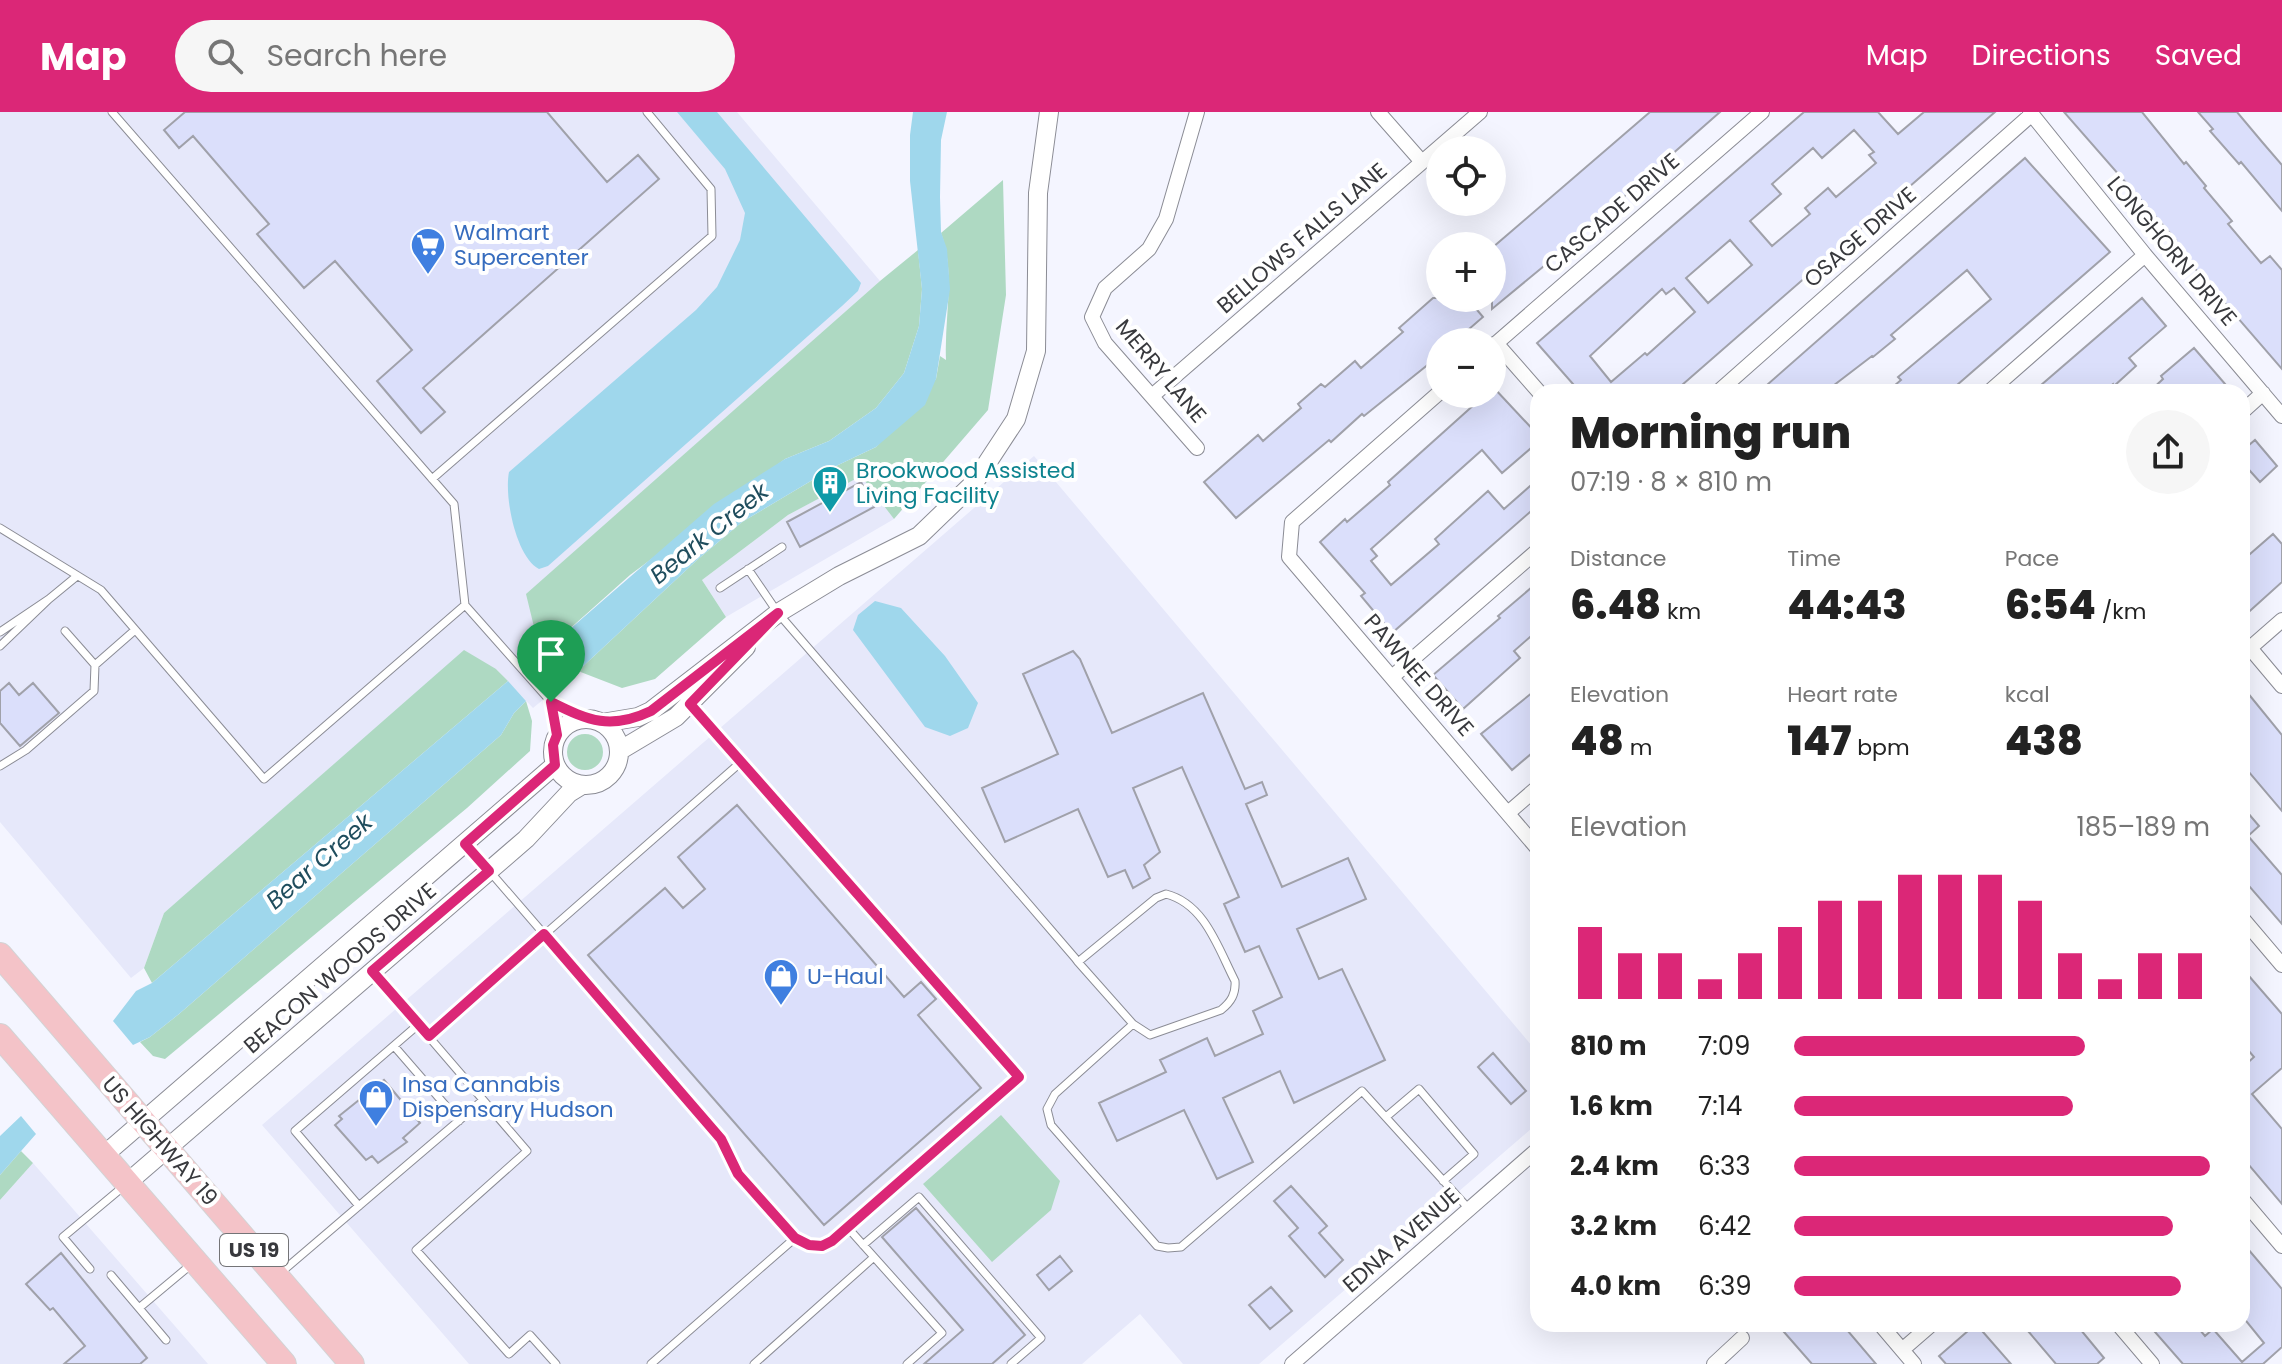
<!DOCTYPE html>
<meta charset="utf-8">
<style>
body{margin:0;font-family:Poppins,sans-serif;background:#f6f6f6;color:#222;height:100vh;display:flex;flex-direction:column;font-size:30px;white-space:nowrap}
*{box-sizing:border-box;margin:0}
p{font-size:26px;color:#767676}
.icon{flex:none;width:44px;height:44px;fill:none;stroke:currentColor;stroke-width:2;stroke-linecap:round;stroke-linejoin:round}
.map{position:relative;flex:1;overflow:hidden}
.details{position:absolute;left:1530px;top:272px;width:720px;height:948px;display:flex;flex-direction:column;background:#fff;border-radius:24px;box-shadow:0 8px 32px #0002}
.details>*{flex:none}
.controls{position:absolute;left:1426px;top:24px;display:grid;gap:16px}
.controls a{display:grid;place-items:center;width:80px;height:80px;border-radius:50%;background:#fff;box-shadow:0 8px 32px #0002;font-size:40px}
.pin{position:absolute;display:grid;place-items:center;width:68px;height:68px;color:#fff;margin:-82px -34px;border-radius:50% 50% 50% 0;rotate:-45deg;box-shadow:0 0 8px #0007}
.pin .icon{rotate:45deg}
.round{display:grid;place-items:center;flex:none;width:84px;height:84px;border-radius:42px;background:#f6f6f6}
.overview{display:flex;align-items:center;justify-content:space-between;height:136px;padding:0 40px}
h1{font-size:44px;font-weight:800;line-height:60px}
.metrics{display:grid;grid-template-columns:repeat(3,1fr);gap:12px;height:136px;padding:8px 40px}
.metrics div{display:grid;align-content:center}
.metrics b{font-size:40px;font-weight:800}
.metrics small{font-size:22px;font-weight:400}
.metrics p{font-size:22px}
.chart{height:224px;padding:16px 40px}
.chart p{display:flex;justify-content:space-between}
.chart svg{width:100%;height:144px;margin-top:8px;stroke:#db2777;stroke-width:6}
ul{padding:0 40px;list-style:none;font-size:26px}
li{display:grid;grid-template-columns:128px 96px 1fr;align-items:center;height:60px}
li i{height:20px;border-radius:10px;background:#db2777}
header{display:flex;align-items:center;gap:48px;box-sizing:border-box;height:112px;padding:0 40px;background:#db2777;color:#fff}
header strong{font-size:38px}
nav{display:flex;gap:44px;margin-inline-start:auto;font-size:28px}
.search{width:560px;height:72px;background:#f6f6f6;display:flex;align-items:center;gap:20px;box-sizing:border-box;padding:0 28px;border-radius:44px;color:#767676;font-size:30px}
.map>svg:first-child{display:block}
.built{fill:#e6e8fa}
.green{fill:#aed9c2}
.water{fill:#9fd7ec}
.building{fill:#dbdffb;stroke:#a0a1aa;stroke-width:2;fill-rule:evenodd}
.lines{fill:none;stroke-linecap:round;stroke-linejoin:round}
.service-casing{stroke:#8b8c95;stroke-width:9}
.minor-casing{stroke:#8b8c95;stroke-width:16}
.tertiary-casing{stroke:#8b8c95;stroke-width:20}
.trunk-casing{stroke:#d3d3d4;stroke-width:26}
.service{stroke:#fff;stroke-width:7}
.minor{stroke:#fff;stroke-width:14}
.tertiary{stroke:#fff;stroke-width:18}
.trunk{stroke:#f4c3c8;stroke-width:24}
.route-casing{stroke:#fff;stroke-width:16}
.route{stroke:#db2777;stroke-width:10}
.labels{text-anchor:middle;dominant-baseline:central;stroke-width:8;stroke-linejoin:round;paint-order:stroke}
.shield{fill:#fff;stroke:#747477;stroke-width:2}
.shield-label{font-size:20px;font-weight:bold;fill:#38393d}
.street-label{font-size:22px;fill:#38393d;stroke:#fff}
.shop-label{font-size:22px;fill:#366cbe;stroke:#fff;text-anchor:start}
.culture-label{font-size:22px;fill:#0d838f;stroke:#fff;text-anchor:start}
.water-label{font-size:24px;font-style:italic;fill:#1f4d5d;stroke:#fff}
</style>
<header>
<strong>Map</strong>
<div class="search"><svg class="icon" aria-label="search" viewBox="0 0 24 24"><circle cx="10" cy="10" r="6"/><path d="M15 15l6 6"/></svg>Search here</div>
<nav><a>Map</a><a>Directions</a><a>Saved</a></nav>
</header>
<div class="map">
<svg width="2282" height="1252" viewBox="0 0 2282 1252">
<rect width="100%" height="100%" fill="#f4f5ff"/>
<!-- built -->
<path class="built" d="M0 0H737L880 169 527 482 543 533 566 560 578 559 533 596 496 557 164 801 144 856 131 866 0 710Z
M1034 344 1538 941V1011L1259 1252H1183L1140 1202 1082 1252H469L262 1013Z
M862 363 894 407 726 505 702 468 788 403Z
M33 1051 208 1252H0V1088Z"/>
<!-- green -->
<path class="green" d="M1003 68 1006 183 988 298 894 407 861 364 788 403 702 468 726 505 655 567 622 576 578 559 697 448 742 410 836 354 876 335 936 267 940 244 946 248C944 205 956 162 941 121Z
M918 138 922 177 919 214 904 261 876 296 829 329 785 347 630 463 547 537 535 519 526 482 880 169Z
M464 538 496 557 508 569 152 871 144 856 164 801Z
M526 589 532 609 530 639 467 696 165 947 153 944 140 930 150 925 179 902 501 623 514 601Z
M567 640a18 18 0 1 1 36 0a18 18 0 1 1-36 0Z
M1001 1003 1060 1069 1051 1098 992 1150 923 1072Z
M21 1039 33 1051 0 1088V1063Z"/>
<!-- water -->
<path class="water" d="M677 0H717L861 171 858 179 842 194 548 454 539 457C516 445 504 385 509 360L696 198 717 175 740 128 745 101 725 57Z
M913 0H947L941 28 940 85 941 120 947 137 950 177 936 267 925 293 876 335 836 354 742 410 697 448 578 559 566 560 547 537 714 392 785 347 829 329 876 296 904 261 919 214 922 177 910 69V23Z
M875 489 901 496 945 544 978 591 968 616 950 624 925 615 853 518 858 503Z
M508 569 526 589 514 601 501 623 179 902 150 925 133 933 113 909 136 879 152 871Z
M21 1004 36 1022 0 1063V1024Z"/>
<!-- building -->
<path class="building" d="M185 0H547L607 70 638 43 659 67 423 276 445 300 421 321 377 269 412 238 335 149 304 176 257 122 269 112 193 24 179 36 164 18Z
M1650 0H1720L1561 140 1492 197V136Z
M1804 0H1878L1898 22 1924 0H1995L1674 280H1580L1537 231ZM1854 18 1874 40 1869 43 1876 51 1836 85 1828 76 1805 96 1810 102 1772 134 1750 109 1781 82 1772 72 1813 36 1822 46ZM1730 128 1752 153 1708 191 1686 166ZM1674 176 1695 200 1647 243 1645 241 1611 270 1590 244 1662 177 1666 182Z
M2064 0H2142L2184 52 2186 50 2206 74 2204 76 2232 109 2228 112 2261 151 2270 144 2282 158V257L2173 131 2176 128Z
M2198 0H2237L2263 31 2282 53V99L2241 50 2239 52 2210 19 2213 17Z
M2025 46 2110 140 1949 280H1887L1901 268 1898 265 1991 187 1967 158 1891 223 1895 227 1873 245 1872 244 1825 280H1759Z
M1433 186H1467L1483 205 1454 230H1440V242L1430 251 1364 304 1362 302 1331 330 1329 328 1236 406 1204 370 1258 323 1263 329 1301 296 1298 292 1321 272 1325 275 1355 249 1361 256 1403 220 1399 216Z
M2142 186 2166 214 2129 246 2136 254 2114 274 2113 272 2103 280H2033Z
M2194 236 2232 280H2149L2163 267 2161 264Z
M1494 276 1538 323V330L1502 361 1482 338 1371 437 1377 444 1371 449 1391 473 1439 432 1435 427 1488 379 1504 397 1538 367V393L1392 521 1361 484 1365 481 1320 430 1345 407 1347 410 1390 373 1388 370 1486 282H1492Z
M2255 328 2277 354 2260 370 2242 350V339Z
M861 370 874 395 800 435 787 410Z
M2273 422 2282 432V470L2242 506V449Z
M1538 470V518L1514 539 1520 546 1463 597 1433 563 1500 506 1498 504Z
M1073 539 1080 547 1112 621 1203 581 1245 677 1262 670 1267 683 1246 692 1282 775 1348 746 1366 787 1297 817 1319 867 1342 857 1385 948 1294 991 1280 959 1223 986 1253 1050 1217 1067 1184 998 1117 1029 1099 991 1166 960 1160 948 1207 926 1215 944 1263 922 1253 899 1282 885 1259 834 1245 840 1224 792 1239 785 1182 655 1133 676 1160 740 1144 753 1150 766 1133 776 1125 758 1108 765 1078 697 1005 730 982 676 1058 642 1023 562Z
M9 571 19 583 33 571 59 601 20 634 0 611V579Z
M2242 574 2282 623V699L2242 652Z
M1538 576V636L1512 658 1481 622Z
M737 693 904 885 921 870 936 887 918 903 981 976 824 1113 588 843 665 776 683 796 705 777 678 745Z
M2242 694 2259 714 2248 724 2282 763V812L2242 766Z
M2242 856 2282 902V956L2252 982 2282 1017V1092L2242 1045V956L2254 945 2242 931Z
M1493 941 1526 979 1511 992 1478 955Z
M384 968 420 1011 403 1026 407 1030 378 1051 372 1044 366 1048 335 1013 342 1007 339 1004Z
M1291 1074 1327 1114 1319 1121 1343 1148 1325 1165 1289 1124 1298 1116 1274 1089Z
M916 1096 1025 1223 992 1252H924L963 1218 882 1125Z
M2242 1130 2282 1177V1235L2263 1252H2183L2148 1212H2195L2205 1224 2213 1217 2242 1250 2264 1231 2242 1204Z
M61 1141 147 1246 140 1252H64L85 1234 53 1196 50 1198 26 1172Z
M1060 1144 1072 1159 1049 1178 1037 1163Z
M1271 1175 1292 1199 1270 1217 1249 1193Z
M1777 1212H1842L1876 1252H1812Z
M1976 1212 2011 1252H1946L1939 1244Z
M2036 1212H2076L2104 1246 2097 1252H2056L2028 1219Z"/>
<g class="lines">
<defs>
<path id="service" d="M112 0 454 392 465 493 551 590 584 607
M432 367 712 124 711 77 647 0
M0 416 101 478 264 667 465 493
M748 457 778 501 1075 846 1078 850 1133 912 1150 923 1221 898C1231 890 1236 882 1235 869 1218 836 1205 792 1166 782L1156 786 1078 850
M720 476 782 435
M49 487 77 464
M65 519 95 553
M0 520 49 487 0 534
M551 590 557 623
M0 654 26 638 94 579 95 553 135 518
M467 733 721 1027 738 1062 795 1126
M374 861 527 1039 416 1138 509 1242 530 1223 556 1252
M1133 912 1055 982 1047 997 1051 1013 1157 1134 1168 1136 1181 1135 1362 979 1469 1097
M429 924 741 650
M394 934 459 1009
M1386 1005 1419 977 1474 1042 1443 1069
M359 1094 295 1019 419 912
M848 1116 942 1221 907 1252
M863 1133 919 1085 1041 1226 1011 1252
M90 1157 63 1125 124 1074
M111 1163 166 1228
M278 1163 483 988
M139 1196 193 1151
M651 1252 795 1126C809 1133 817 1136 832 1129L1019 965 690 592
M754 1252 874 1145"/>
<path id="minor" d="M1378 0 1422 50
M2030 0 2145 143 2282 304
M1496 231 1539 280
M1492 235 1762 0
M1440 280 1292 410 1289 445 1538 737
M1718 280 2032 2
M1989 280 2145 143
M1152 284 1480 0
M2242 300 2263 281
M1197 336 1105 231 1092 205 1105 176 1149 137 1166 107 1197 0
M2250 536 2282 574
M2242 543 2282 508
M1392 565 1538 438
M1508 701 1538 675
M2242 806 2282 853
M2242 1087 2282 1134
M1880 1212 1914 1252
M2118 1212 2152 1252
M1902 1238 1932 1212
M1292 1252 1538 1037
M1714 1252 1742 1226"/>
<path id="tertiary" d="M553 640a33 33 0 1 1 66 0a33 33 0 1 1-66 0Z
M602 611 638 605 651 599 778 501 839 464 919 424 974 371 1016 307 1036 239 1038 81 1049 0
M619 639 676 605 746 535
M103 1044 555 653
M126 1072 526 727 569 681 582 673"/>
<path id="trunk" d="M0 843 352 1252
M0 924 284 1252"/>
</defs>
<!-- service casing -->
<use href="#service" class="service-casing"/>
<!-- minor casing -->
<use href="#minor" class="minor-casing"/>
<!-- tertiary casing -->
<use href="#tertiary" class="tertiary-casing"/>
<!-- trunk casing -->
<use href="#trunk" class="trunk-casing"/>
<!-- service -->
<use href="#service" class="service"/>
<!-- minor -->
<use href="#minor" class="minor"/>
<!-- tertiary -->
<use href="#tertiary" class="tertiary"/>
<!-- trunk -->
<use href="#trunk" class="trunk"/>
</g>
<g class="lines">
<defs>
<path id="route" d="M778 501 690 592 1019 965 832 1129 822 1134 809 1133 795 1126 738 1062 721 1027 544 822 429 924 372 859 489 759 465 732 555 653 553 633 557 623 551 590C589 609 611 618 651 599Z"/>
</defs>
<!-- route casing -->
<use href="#route" class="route-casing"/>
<!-- route -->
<use href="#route" class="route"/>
</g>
<!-- icons -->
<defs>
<symbol id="supermarket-pin" viewBox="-11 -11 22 30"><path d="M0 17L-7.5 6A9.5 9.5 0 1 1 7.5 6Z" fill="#3f7fe0" stroke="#fff"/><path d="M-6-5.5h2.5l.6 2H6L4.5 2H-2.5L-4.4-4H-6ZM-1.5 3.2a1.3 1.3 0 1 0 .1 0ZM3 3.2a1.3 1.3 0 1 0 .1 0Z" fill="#fff"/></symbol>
<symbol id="building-pin" viewBox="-11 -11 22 30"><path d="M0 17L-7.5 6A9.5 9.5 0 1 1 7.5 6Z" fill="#0f9aa8" stroke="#fff"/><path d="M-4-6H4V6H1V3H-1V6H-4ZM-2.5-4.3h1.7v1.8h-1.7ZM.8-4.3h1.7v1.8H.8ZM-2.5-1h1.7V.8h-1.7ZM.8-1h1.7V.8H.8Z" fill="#fff"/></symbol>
<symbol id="shop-pin" viewBox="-11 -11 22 30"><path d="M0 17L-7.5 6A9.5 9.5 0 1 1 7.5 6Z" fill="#3f7fe0" stroke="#fff"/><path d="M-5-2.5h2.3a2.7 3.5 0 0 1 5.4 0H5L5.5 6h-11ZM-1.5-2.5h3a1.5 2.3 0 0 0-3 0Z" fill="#fff"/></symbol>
</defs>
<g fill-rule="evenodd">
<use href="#supermarket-pin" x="408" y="113" width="40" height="54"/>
<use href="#building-pin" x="810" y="351" width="40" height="54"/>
<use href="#shop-pin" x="761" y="844" width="40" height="54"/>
<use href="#shop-pin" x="356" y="965" width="40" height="54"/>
</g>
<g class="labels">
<!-- shield labels -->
<rect class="shield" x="220" y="1122" width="68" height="32" rx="6"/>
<g class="shield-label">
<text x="254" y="1138">US 19</text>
</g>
<!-- street labels -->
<g class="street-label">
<text transform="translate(1612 101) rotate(-41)">CASCADE DRIVE</text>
<text transform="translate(1860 125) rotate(-41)">OSAGE DRIVE</text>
<text transform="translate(1302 126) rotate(-41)">BELLOWS FALLS LANE</text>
<text transform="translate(2172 139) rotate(50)">LONGHORN DRIVE</text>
<text transform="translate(1161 259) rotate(50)">MERRY LANE</text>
<text transform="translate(1419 563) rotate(49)">PAWNEE DRIVE</text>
<text transform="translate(340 856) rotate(-41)">BEACON WOODS DRIVE</text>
<text transform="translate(160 1029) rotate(49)">US HIGHWAY 19</text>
<text transform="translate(1401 1128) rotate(-41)">EDNA AVENUE</text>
</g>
<!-- shop labels -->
<g class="shop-label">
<text x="454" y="120">Walmart<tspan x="454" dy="25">Supercenter</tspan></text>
<text x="807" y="864">U-Haul</text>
<text x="402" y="972">Insa Cannabis<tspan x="402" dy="25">Dispensary Hudson</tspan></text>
</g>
<!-- culture labels -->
<g class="culture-label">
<text x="856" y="358">Brookwood Assisted<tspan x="856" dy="25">Living Facility</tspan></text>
</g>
<!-- water labels -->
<g class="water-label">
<text transform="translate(709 421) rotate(-39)">Beark Creek</text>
<text transform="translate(319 749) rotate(-41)">Bear Creek</text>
</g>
</g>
</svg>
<div class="controls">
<a><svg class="icon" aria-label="locate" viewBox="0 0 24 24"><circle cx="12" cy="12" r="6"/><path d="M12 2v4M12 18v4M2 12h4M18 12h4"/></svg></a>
<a>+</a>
<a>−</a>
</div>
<div class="pin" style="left:551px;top:590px;background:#1e9e55"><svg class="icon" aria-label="arrive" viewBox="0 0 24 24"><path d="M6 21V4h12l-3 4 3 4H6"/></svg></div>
<section class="details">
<div class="overview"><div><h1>Morning run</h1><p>07:19 · 8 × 810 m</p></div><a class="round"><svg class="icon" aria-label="share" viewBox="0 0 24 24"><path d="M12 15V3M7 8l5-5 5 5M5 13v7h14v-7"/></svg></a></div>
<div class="metrics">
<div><p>Distance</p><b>6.48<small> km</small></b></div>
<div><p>Time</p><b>44:43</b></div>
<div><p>Pace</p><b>6:54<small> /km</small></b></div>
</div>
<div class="metrics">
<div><p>Elevation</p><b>48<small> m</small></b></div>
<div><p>Heart rate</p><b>147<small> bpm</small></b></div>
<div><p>kcal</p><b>438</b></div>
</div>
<div class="chart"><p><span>Elevation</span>185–189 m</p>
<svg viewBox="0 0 160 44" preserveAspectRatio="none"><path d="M5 44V22M15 44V30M25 44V30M35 44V38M45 44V30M55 44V22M65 44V14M75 44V14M85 44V6M95 44V6M105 44V6M115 44V14M125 44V30M135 44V38M145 44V30M155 44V30"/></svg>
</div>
<ul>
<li><b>810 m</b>7:09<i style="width:70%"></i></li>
<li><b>1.6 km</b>7:14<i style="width:67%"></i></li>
<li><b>2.4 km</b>6:33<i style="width:100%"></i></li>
<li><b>3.2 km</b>6:42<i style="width:91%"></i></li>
<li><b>4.0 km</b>6:39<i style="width:93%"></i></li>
</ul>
</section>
</div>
